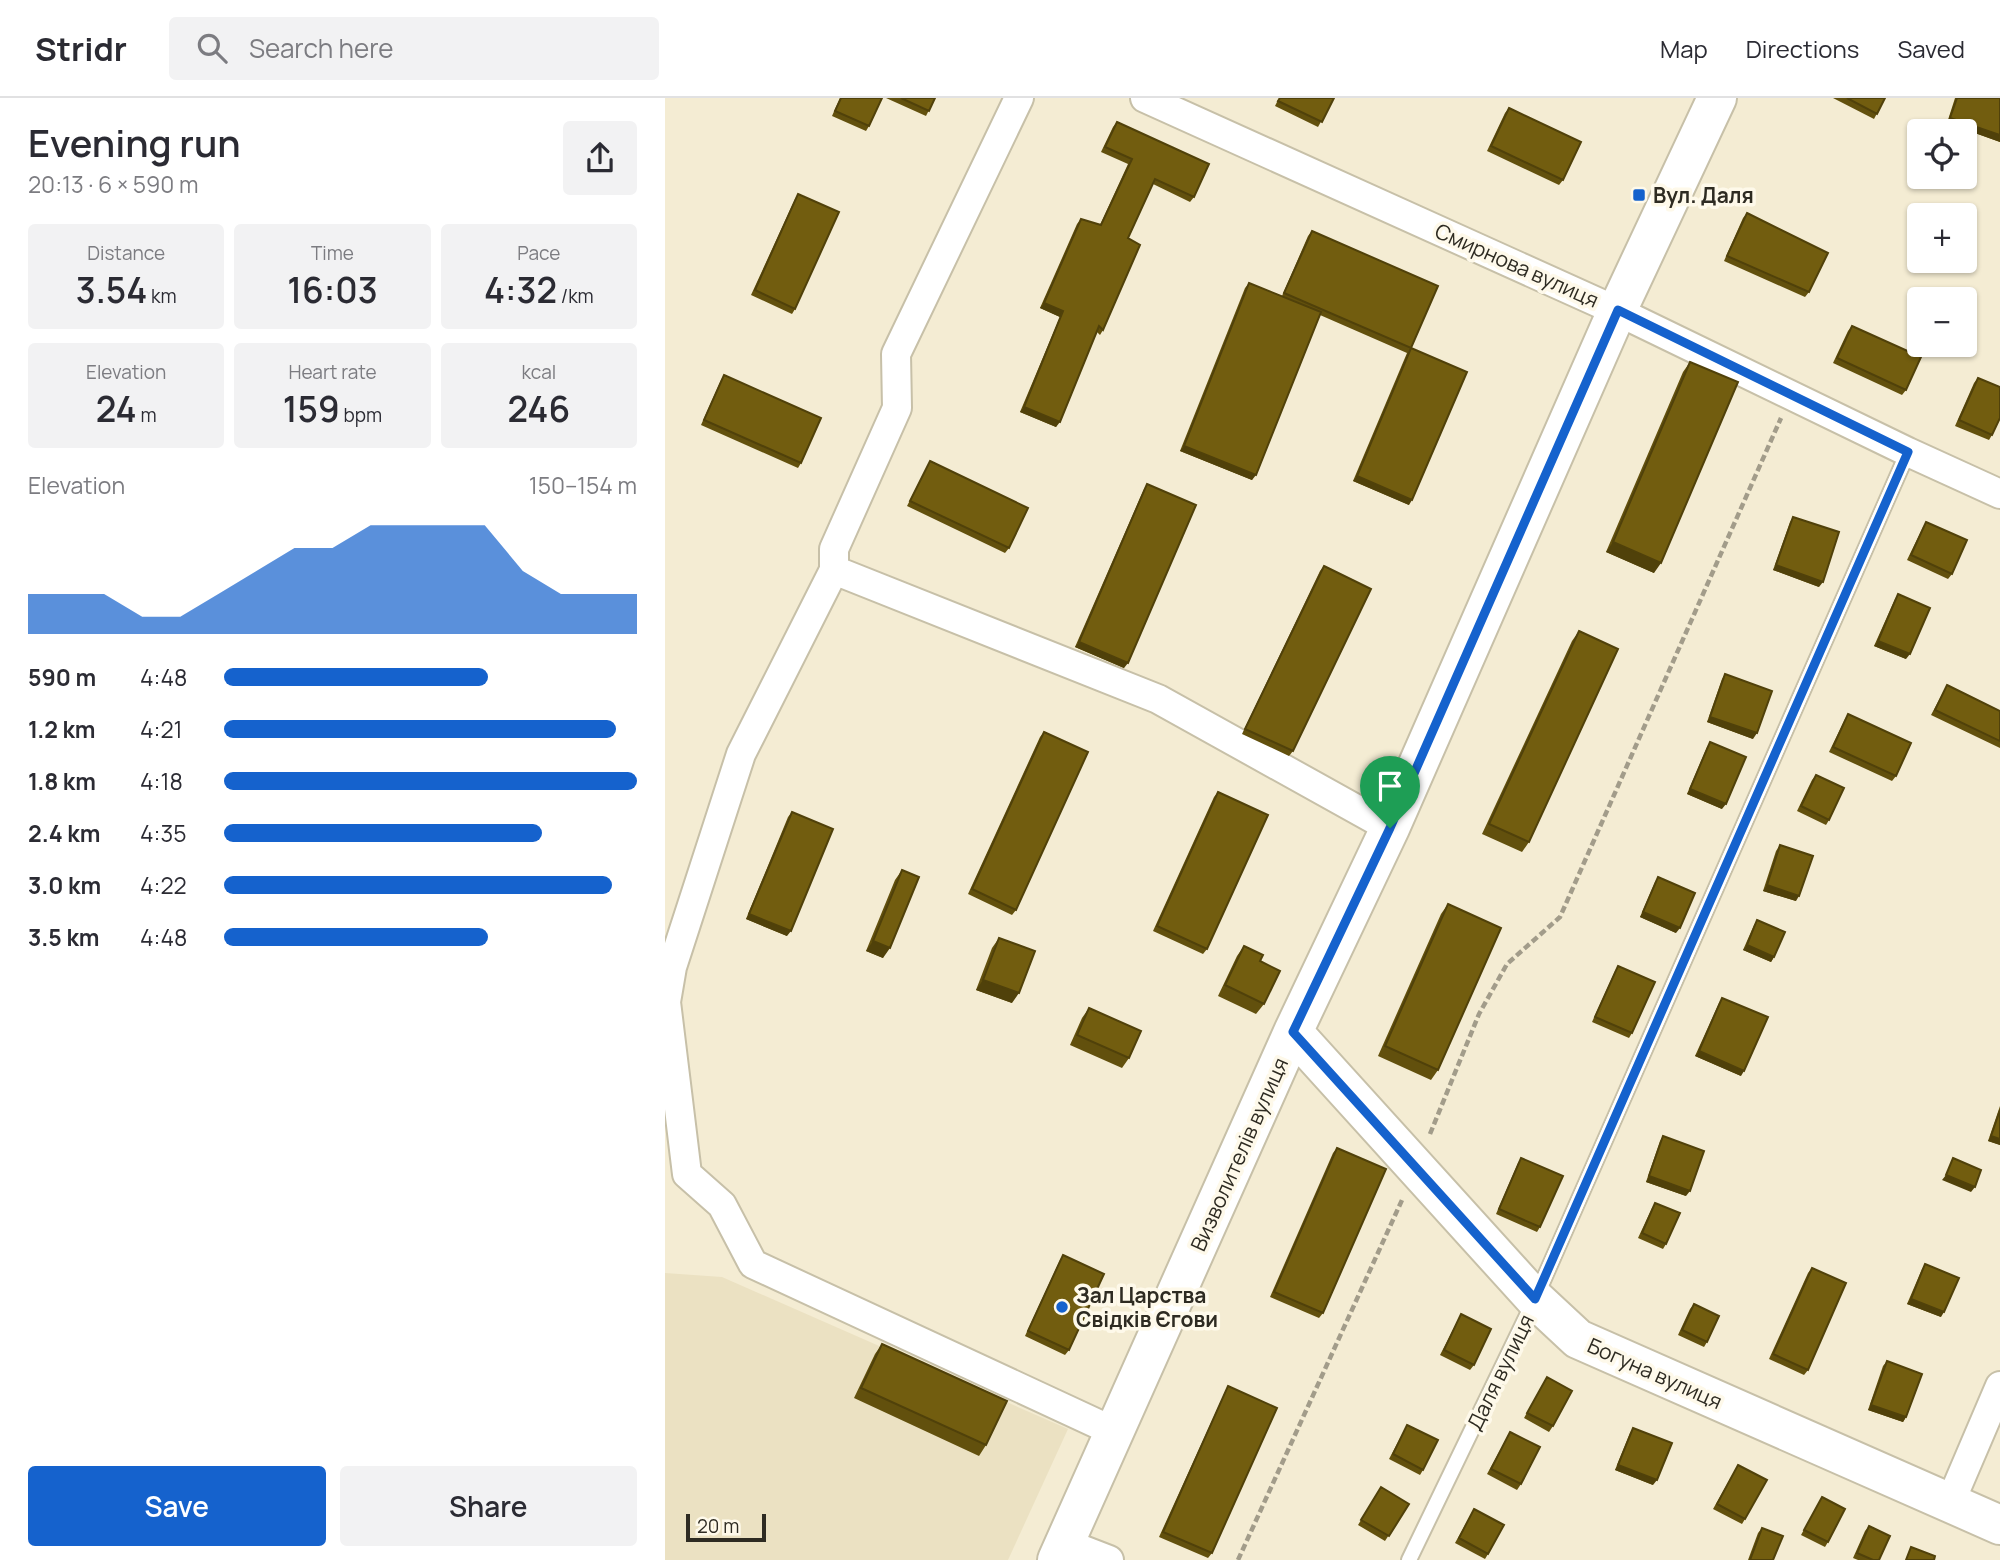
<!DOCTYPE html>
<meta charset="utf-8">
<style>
body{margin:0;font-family:Manrope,sans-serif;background:#f2f2f3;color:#2b2b33;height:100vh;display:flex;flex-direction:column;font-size:26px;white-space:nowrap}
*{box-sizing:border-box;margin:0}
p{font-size:23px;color:#7c7c81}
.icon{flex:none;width:38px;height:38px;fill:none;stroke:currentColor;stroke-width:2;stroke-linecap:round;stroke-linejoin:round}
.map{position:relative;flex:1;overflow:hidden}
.side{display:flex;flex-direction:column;background:#fff;width:665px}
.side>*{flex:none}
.tools{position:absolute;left:1242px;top:21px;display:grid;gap:14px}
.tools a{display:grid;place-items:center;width:70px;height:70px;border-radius:7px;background:#fff;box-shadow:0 2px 5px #0004;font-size:35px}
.scale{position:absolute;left:21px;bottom:18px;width:80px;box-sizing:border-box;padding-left:7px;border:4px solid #2e2b22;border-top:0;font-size:19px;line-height:24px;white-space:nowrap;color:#2e2b22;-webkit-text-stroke:5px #fef9ea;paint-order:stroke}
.pin{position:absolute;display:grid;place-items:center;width:60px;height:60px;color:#fff;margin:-72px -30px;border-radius:50% 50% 50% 0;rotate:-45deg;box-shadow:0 0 7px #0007}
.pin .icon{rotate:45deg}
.round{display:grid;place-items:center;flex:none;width:74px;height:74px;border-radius:7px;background:#f2f2f3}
.headline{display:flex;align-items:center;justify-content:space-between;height:119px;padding:0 28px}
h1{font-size:38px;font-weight:600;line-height:52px}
.figures{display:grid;grid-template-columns:repeat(3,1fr);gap:10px;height:119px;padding:7px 28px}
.figures div{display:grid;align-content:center;border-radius:7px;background:#f2f2f3;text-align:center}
.figures b{font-size:35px;font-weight:600}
.figures small{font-size:19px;font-weight:400}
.figures p{font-size:19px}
.chart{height:196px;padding:14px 28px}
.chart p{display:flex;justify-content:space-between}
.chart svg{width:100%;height:126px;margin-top:7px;fill:#1562cd;opacity:.7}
.action{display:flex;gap:14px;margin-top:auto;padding:14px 28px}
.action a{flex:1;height:80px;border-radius:7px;background:#1562cd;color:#fff;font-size:28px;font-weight:600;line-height:80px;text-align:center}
.action a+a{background:#f2f2f3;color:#2b2b33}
ul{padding:0 28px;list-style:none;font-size:23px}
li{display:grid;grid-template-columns:112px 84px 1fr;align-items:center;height:52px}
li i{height:18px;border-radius:9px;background:#1562cd}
header{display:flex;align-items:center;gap:42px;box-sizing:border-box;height:98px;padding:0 35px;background:#fff;border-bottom:2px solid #e1e1e2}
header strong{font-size:33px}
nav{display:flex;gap:38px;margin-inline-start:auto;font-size:24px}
.search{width:490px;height:63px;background:#f2f2f3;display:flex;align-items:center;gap:18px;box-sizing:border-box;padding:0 24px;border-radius:7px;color:#7c7c81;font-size:26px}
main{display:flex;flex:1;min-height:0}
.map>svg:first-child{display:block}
.built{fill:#ebe1c2}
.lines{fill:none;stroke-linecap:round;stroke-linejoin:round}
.lane-casing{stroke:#c7c0a8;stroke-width:18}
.street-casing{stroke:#c7c0a8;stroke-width:32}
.secondary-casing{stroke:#c7c0a8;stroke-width:42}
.path{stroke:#a29c8a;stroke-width:4.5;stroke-dasharray:7 3.5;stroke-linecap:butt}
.lane{stroke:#fff;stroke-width:14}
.street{stroke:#fff;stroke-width:28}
.secondary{stroke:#fff;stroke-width:38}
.wall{fill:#62500d}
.shaded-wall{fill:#50410a}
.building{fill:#725d0f;stroke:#50410a;stroke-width:2}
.route-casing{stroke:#fff;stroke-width:14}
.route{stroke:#1562cd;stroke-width:9}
.poi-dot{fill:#1562cd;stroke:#fef9ea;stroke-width:2.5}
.labels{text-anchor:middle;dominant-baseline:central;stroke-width:7;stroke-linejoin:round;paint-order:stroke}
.poi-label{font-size:21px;font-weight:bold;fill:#2e2b22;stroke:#fef9ea;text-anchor:start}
.street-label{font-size:21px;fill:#2e2b22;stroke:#fef9ea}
</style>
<header>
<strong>Stridr</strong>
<div class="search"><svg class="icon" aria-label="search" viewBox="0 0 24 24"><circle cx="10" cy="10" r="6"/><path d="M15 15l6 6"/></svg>Search here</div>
<nav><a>Map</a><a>Directions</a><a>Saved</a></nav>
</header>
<main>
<section class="side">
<div class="headline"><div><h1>Evening run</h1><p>20:13 · 6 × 590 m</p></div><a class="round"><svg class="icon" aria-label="share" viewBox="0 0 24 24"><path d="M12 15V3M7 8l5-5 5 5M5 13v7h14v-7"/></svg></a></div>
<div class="figures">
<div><p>Distance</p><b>3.54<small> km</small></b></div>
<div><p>Time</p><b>16:03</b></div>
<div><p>Pace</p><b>4:32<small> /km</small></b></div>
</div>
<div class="figures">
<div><p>Elevation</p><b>24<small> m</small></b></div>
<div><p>Heart rate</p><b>159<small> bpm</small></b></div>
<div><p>kcal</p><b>246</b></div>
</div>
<div class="chart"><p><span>Elevation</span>150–154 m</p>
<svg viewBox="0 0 160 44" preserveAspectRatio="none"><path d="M0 44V30L10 30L20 30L30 38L40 38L50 30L60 22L70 14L80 14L90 6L100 6L110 6L120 6L130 22L140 30L150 30L160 30V44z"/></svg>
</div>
<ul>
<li><b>590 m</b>4:48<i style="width:64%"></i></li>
<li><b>1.2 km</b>4:21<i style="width:95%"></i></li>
<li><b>1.8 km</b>4:18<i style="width:100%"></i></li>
<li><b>2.4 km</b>4:35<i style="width:77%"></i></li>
<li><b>3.0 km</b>4:22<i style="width:94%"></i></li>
<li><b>3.5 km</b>4:48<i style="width:64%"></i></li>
</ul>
<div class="action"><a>Save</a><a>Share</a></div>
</section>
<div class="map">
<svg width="1335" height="1462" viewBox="0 0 1335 1462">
<rect width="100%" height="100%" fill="#f4ecd3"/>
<!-- built -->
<path class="built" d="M0 1175 57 1179 403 1331 343 1462H0Z"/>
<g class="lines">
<defs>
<path id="lane" d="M744 1462 870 1201 1243 354"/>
<path id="street" d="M354 0 231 256 232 310 169 451V472L493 601 725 730
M480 0 952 213 1243 354 1335 396
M169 472 76 656 7 869 1 904 22 1076 57 1107 88 1166 450 1334
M1285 1405 1335 1288
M400 1445 444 1462"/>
<path id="secondary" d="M628 934 870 1201 913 1241 1335 1427
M392 1462 628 934 725 730 952 213 1052 0"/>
</defs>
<!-- lane casing -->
<use href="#lane" class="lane-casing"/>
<!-- street casing -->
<use href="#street" class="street-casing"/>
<!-- secondary casing -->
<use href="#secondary" class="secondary-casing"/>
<!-- path -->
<path class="path" d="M765 1036 814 916 842 866 895 819 1116 320
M573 1462 737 1102"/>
<!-- lane -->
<use href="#lane" class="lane"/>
<!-- street -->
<use href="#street" class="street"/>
<!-- secondary -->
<use href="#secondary" class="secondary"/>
</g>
<!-- wall -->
<path class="wall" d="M175 0H217L204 28 201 33 167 18Z
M221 0H270L261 18Z
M614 0H669L653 29 610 8Z
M1168 0H1220L1209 21Z
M1290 0H1335V44L1282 25Z
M844 10 898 82 894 87 822 53 840 15Z
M452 24 529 99 525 104 488 86 463 140 438 232 435 237 432 234 391 329 355 314 395 219 375 210 412 126 416 121 435 127 463 66 436 54 448 29Z
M133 96 130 211 127 216 86 197 130 101Z
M1082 115 1144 194 1140 199 1059 163 1078 120Z
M647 133 746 250 744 407 688 383 742 255 655 217 587 382 515 353 580 190 584 185 617 198 643 138Z
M1187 228 1241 292 1237 297 1168 265 1183 233Z
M1025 264 989 475 941 454 1018 274Z
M59 277 136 365 133 370 36 327 56 282Z
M1313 280 1327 337 1324 342 1290 328 1309 285Z
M265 363 344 450 340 455 242 408Z
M482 386 459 570 410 549 479 391Z
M1128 419 1154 489 1108 472 1125 424Z
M1261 424 1287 476 1283 481 1242 462 1258 429Z
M659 468 628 653 624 658 577 636 655 473Z
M1233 496 1241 561 1209 548 1230 501Z
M914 533 864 744 857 754 817 736 907 543Z
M1060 576 1088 641 1042 624 1057 581Z
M1282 587 1335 613V650L1266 617Z
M1183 616 1231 678 1227 683 1164 654 1180 621Z
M379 634 351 812 347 817 303 796 375 639Z
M1045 644 1057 711 1022 696 1042 649Z
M1151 677 1164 722 1161 727 1132 713 1147 682Z
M553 694 542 851 538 856 488 833 549 699Z
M127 714 122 838 81 821 123 719Z
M1115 747 1131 803 1098 793 1111 753Z
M237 772 218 860 201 853 230 782Z
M993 779 1011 835 975 819 990 784Z
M783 806 773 972 766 982 713 958 776 816Z
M1092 822 1109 859 1106 864 1078 852 1089 827Z
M334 840 347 905 311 892 327 850Z
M579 848 595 863 599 906 591 916 553 898 572 858Z
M953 868 967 935 964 940 927 924 950 873Z
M1057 900 1076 978 1030 958 1054 905Z
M424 910 464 960 457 970 405 947 417 920Z
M1335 1008V1047L1323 1043Z
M998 1038 1021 1098 981 1084 995 1043Z
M672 1050 658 1215 654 1220 605 1199 668 1055Z
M856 1060 875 1129 872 1134 831 1116 853 1065Z
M990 1105 1001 1146 998 1151 973 1140 987 1110Z
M398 1157 404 1252 400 1257 360 1238 395 1162Z
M1260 1166 1276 1219 1242 1206 1257 1171Z
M1147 1170 1143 1272 1139 1277 1104 1261 1143 1175Z
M1029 1206 1042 1244 1039 1249 1013 1237 1025 1211Z
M796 1216 809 1267 805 1272 775 1257Z
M217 1246 321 1347 314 1358 189 1300 210 1256Z
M1222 1263 1241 1319 1238 1324 1203 1312 1218 1268Z
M882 1279 888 1328 884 1334 859 1320Z
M563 1288 547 1455 543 1460 494 1439 560 1294Z
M742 1327 758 1372 755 1377 724 1361Z
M968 1330 988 1387 950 1372 965 1335Z
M845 1334 856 1386 852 1392 822 1376Z
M1073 1367 1080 1421 1077 1426 1048 1411Z
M713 1394 744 1406 720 1443 693 1427Z
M1157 1399 1163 1444 1160 1449 1136 1437Z
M809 1411 823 1456 820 1461 790 1445Z
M1204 1428 1214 1462H1193L1188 1460 1200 1433Z
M1097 1430 1108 1462H1083L1093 1435Z"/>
<!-- shaded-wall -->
<path class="shaded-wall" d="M1285 20 1335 37V44L1282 25Z
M379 205 398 213 395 219 375 210Z
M359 309 395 324 391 329 355 314Z
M519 348 591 377 587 382 515 353Z
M692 378 747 402 744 407 688 383Z
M948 444 996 465 989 475 941 454Z
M1111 467 1158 484 1154 489 1108 472Z
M1213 543 1245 556 1241 561 1209 548Z
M414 544 463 565 459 570 410 549Z
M1045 619 1092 635 1088 641 1042 624Z
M1025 691 1061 706 1057 711 1022 696Z
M1102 787 1134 798 1131 803 1098 793Z
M978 814 1015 830 1011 835 975 819Z
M84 816 126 833 122 838 81 821Z
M208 843 225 850 218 860 201 853Z
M1082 847 1109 859 1106 864 1078 852Z
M318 882 354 895 347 905 311 892Z
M1034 953 1079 973 1076 978 1030 958Z
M1326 1038 1335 1041V1047L1323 1043Z
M1281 1077 1310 1089 1306 1094 1277 1082Z
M984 1078 1025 1093 1021 1098 981 1084Z
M1246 1201 1279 1214 1276 1219 1242 1206Z
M1206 1307 1241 1319 1238 1324 1203 1312Z
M953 1367 992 1382 988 1387 950 1372Z"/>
<!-- building -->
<path class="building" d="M176 0H217L204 28 170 13Z
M236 0H270L264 13Z
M615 0H669L657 24 613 3Z
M1182 0H1220L1212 16Z
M1292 0H1335V37L1285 20Z
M844 10 916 44 898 82 826 48Z
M452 24 544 66 529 99 490 81 463 140 475 147 438 232 434 228 395 324 359 309 398 213 379 205 416 121 436 127 467 61 440 49Z
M133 96 174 114 130 211 90 192Z
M1082 115 1163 155 1144 194 1062 158Z
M647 133 773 188 746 250 619 195Z
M584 185 656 214 591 377 519 348Z
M1187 228 1256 259 1241 292 1172 260Z
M746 250 802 274 747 402 692 378Z
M1025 264 1073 284 996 465 948 444Z
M59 277 156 320 136 365 39 322Z
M1313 280 1335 289V320L1327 337 1294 322Z
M265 363 363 410 344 450 245 403Z
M482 386 531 407 463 565 414 544Z
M1128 419 1174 434 1158 484 1111 467Z
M1261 424 1302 442 1287 476 1246 457Z
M659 468 706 491 628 653 580 631Z
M1233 496 1265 510 1245 556 1213 543Z
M914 533 953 551 864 744 824 726Z
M1060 576 1107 593 1092 635 1045 619Z
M1282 587 1335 613V643L1270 612Z
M1183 616 1246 645 1231 678 1168 649Z
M379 634 423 654 351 812 307 791Z
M1045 644 1081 659 1061 706 1025 691Z
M1151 677 1179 690 1164 722 1136 708Z
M553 694 603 717 542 851 492 828Z
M127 714 168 731 126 833 84 816Z
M1115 747 1148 758 1134 798 1102 787Z
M237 772 254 779 225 850 208 843Z
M993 779 1030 795 1015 830 978 814Z
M783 806 836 830 773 972 720 948Z
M1092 822 1120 834 1109 859 1082 847Z
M334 840 370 853 354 895 318 882Z
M579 848 598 857 595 863 615 873 599 906 560 887Z
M953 868 990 884 967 935 930 919Z
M1057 900 1103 919 1079 973 1034 953Z
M424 910 476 933 464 960 412 937Z
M1335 1012V1041L1326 1038Z
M998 1038 1039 1053 1025 1093 984 1078Z
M672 1050 721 1071 658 1215 609 1194Z
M856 1060 898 1078 875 1129 834 1111Z
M1288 1060 1316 1072 1310 1089 1281 1077Z
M990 1105 1015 1115 1001 1146 977 1135Z
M398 1157 439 1176 404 1252 363 1233Z
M1260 1166 1294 1180 1279 1214 1246 1201Z
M1147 1170 1181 1185 1143 1272 1108 1256Z
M1029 1206 1054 1218 1042 1244 1017 1232Z
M796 1216 826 1231 809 1267 779 1252Z
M217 1246 342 1303 321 1347 196 1290Z
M1222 1263 1257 1276 1241 1319 1206 1307Z
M882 1279 907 1293 888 1328 862 1315Z
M563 1288 612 1310 547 1455 498 1434Z
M742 1327 773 1342 758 1372 728 1356Z
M968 1330 1007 1345 992 1382 953 1367Z
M845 1334 875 1349 856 1386 826 1371Z
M1073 1367 1102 1382 1080 1421 1052 1406Z
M716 1389 744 1406 724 1438 696 1422Z
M1157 1399 1180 1411 1163 1444 1139 1432Z
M809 1411 839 1427 823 1456 794 1440Z
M1204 1428 1225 1438 1214 1462H1208L1192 1455Z
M1097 1430 1118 1438 1108 1462H1085Z
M1246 1449 1270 1458 1269 1462H1241Z"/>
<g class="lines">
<defs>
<path id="route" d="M953 212 1243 354 870 1201 628 934 725 730Z"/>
</defs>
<!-- route casing -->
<use href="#route" class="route-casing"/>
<!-- route -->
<use href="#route" class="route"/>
</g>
<!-- markers -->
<g class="poi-dot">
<rect x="967" y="90" width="14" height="14" rx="3.5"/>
<circle cx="397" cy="1209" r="7"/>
</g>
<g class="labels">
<!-- poi labels -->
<g class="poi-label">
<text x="988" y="97">Вул. Даля</text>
<text x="411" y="1197">Зал Царства<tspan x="411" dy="24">Свідків Єгови</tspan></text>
</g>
<!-- street labels -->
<g class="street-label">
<text transform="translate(852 167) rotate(24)">Смирнова вулиця</text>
<text transform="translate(574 1056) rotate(-66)">Визволителів вулиця</text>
<text transform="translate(835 1274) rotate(-64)">Даля вулиця</text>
<text transform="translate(990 1275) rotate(24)">Богуна вулиця</text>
</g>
</g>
</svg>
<div class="tools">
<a><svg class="icon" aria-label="locate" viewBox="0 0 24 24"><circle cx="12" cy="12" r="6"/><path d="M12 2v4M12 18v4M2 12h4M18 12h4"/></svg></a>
<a>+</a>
<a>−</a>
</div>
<div class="scale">20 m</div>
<div class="pin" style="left:725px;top:730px;background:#1e9e55"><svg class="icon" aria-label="arrive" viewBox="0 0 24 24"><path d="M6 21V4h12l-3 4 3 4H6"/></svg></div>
</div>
</main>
